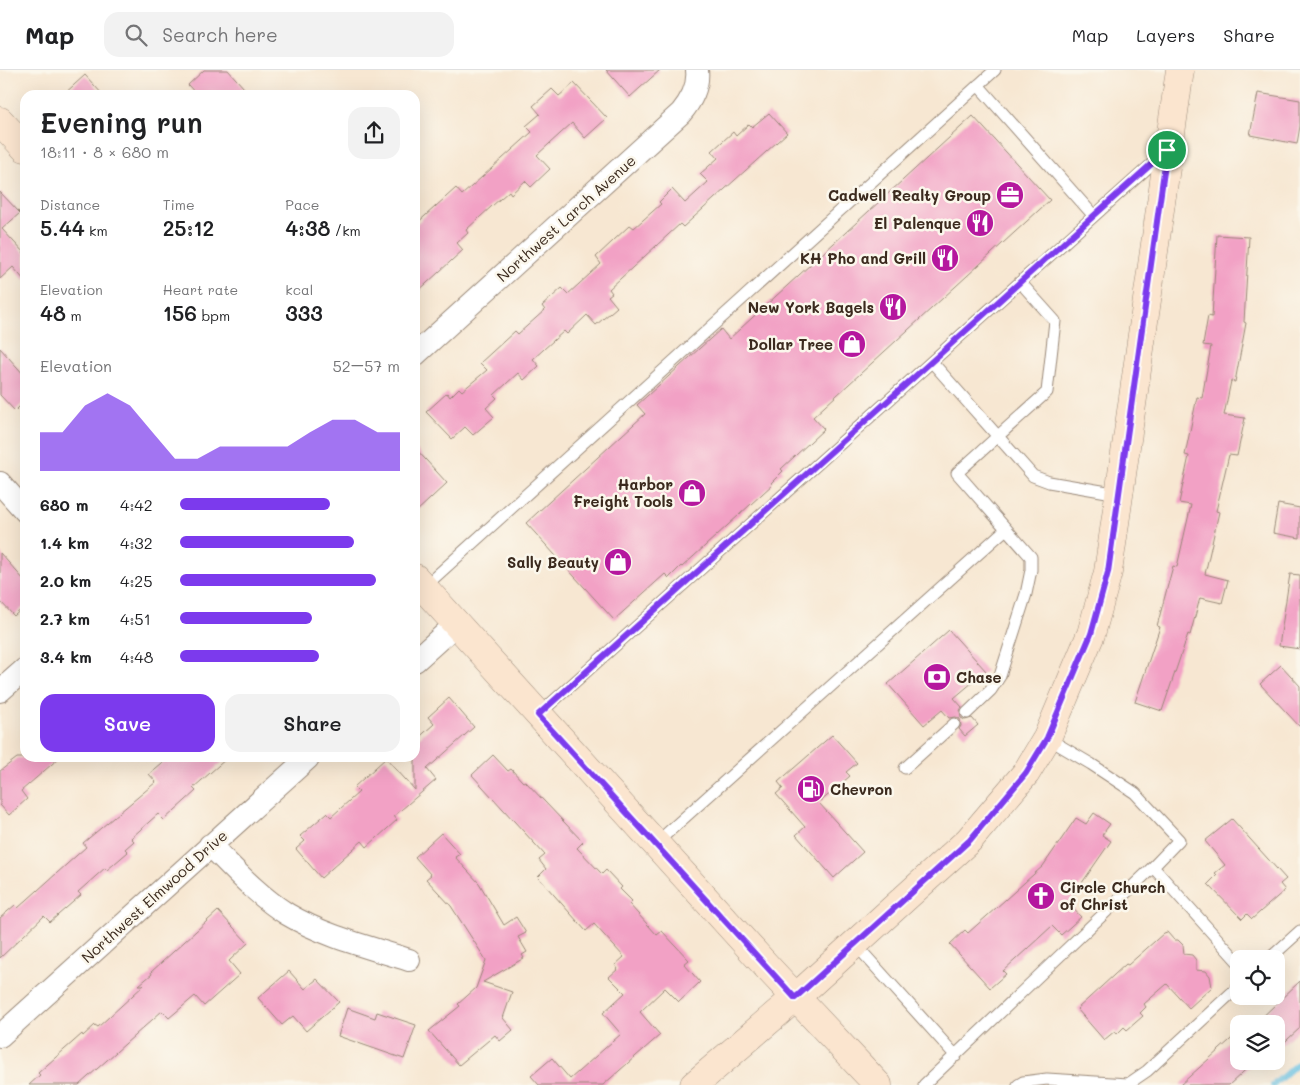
<!DOCTYPE html>
<meta charset="utf-8">
<style>
body{margin:0;font-family:Mali,sans-serif;background:#f2f2f2;color:#202124;height:100vh;display:flex;flex-direction:column;font-size:19px;white-space:nowrap}
*{box-sizing:border-box;margin:0}
p{font-size:16px;color:#757577}
.icon{flex:none;width:28px;height:28px;fill:none;stroke:currentColor;stroke-width:2;stroke-linecap:round;stroke-linejoin:round}
.map{position:relative;flex:1;overflow:hidden}
.sheet{position:absolute;left:20px;top:20px;width:400px;height:672px;display:flex;flex-direction:column;background:#fff;border-radius:15px;box-shadow:0 5px 20px #0002}
.sheet>*{flex:none}
.buttons{position:absolute;left:1230px;top:880px;display:grid;gap:10px}
.buttons a{display:grid;place-items:center;width:55px;height:55px;border-radius:10px;background:#fff;box-shadow:0 5px 20px #0002;font-size:25px}
.pin{position:absolute;display:grid;place-items:center;width:42px;height:42px;color:#fff;margin:-21px;border:2px solid #fff;border-radius:50%;box-shadow:0 1px 5px #0007}
.round{display:grid;place-items:center;flex:none;width:52px;height:52px;border-radius:15px;background:#f2f2f2}
.head{display:flex;align-items:center;justify-content:space-between;height:85px;padding:0 20px}
h1{font-size:28px;font-weight:600;line-height:38px}
.metrics{display:grid;grid-template-columns:repeat(3,1fr);gap:8px;height:85px;padding:5px 20px}
.metrics div{display:grid;align-content:center}
.metrics b{font-size:21px;font-weight:600}
.metrics small{font-size:14px;font-weight:400}
.metrics p{font-size:14px}
.chart{height:140px;padding:10px 20px}
.chart p{display:flex;justify-content:space-between}
.chart svg{width:100%;height:90px;margin-top:5px;fill:#7c3aed;opacity:.7}
.cta{display:flex;gap:10px;margin-top:auto;padding:10px 20px}
.cta a{flex:1;height:58px;border-radius:15px;background:#7c3aed;color:#fff;font-size:20px;font-weight:600;line-height:58px;text-align:center}
.cta a+a{background:#f2f2f2;color:#202124}
ul{padding:0 20px;list-style:none;font-size:16px}
li{display:grid;grid-template-columns:80px 60px 1fr;align-items:center;height:38px}
li i{height:12px;border-radius:6px;background:#7c3aed}
header{display:flex;align-items:center;gap:30px;box-sizing:border-box;height:70px;padding:0 25px;background:#fff;border-bottom:1px solid #e0e0e0}
header strong{font-size:24px}
nav{display:flex;gap:28px;margin-inline-start:auto;font-size:18px}
.search{width:350px;height:45px;background:#f2f2f2;display:flex;align-items:center;gap:12px;box-sizing:border-box;padding:0 18px;border-radius:15px;color:#757577;font-size:19px}
.map>svg:first-child{display:block}
.lines{fill:none;stroke-linecap:round;stroke-linejoin:round}
.stream{stroke:#67c3e5;stroke-width:6}
.building{fill:#f2a1c5}
.lane-casing{stroke:#998878;stroke-width:13}
.street-casing{stroke:#998878;stroke-width:24}
.secondary-casing{stroke:#998878;stroke-width:29}
.lane{stroke:#fff;stroke-width:11}
.street{stroke:#fff;stroke-width:22}
.secondary{stroke:#fbe5cf;stroke-width:28}
.route-casing{stroke:#fff;stroke-width:10}
.route{stroke:#7c3aed;stroke-width:6}
.labels{text-anchor:middle;dominant-baseline:central;stroke-width:5;stroke-linejoin:round;paint-order:stroke}
.poi-label{font-size:15px;font-weight:bold;fill:#3b2a1e;stroke:#fbf7ec;text-anchor:end}
.street-label{font-size:15px;fill:#3b2a1e;stroke:#fbf7ec}
</style>
<header>
<strong>Map</strong>
<div class="search"><svg class="icon" aria-label="search" viewBox="0 0 24 24"><circle cx="10" cy="10" r="6"/><path d="M15 15l6 6"/></svg>Search here</div>
<nav><a>Map</a><a>Layers</a><a>Share</a></nav>
</header>
<div class="map">
<svg width="1300" height="1015" viewBox="0 0 1300 1015">
<rect width="100%" height="100%" fill="#fbf7ec"/>
<filter id="ink" filterUnits="userSpaceOnUse"><feTurbulence type="fractalNoise" baseFrequency=".02" numOctaves="2"/><feDisplacementMap in="SourceGraphic" scale="10" xChannelSelector="R" yChannelSelector="G"/><feConvolveMatrix kernelMatrix="1 2 1 2 8 2 1 2 1" color-interpolation-filters="sRGB"/></filter>
<filter id="wash" filterUnits="userSpaceOnUse"><feTurbulence type="fractalNoise" baseFrequency=".0096" numOctaves="4" result="noise"/><feDisplacementMap in="SourceGraphic" scale="20" xChannelSelector="R" yChannelSelector="G"/><feGaussianBlur stdDeviation="1.12" result="paint"/><feColorMatrix in="noise" values="0 0 0 0 0 0 0 0 0 0 0 0 0 0 0 0 0 1.4 0 .05"/><feComposite in="paint" operator="in"/></filter>
<g filter="url(#wash)">
<rect width="100%" height="100%" fill="#f7e7d2"/>
<g class="lines">
<!-- stream -->
<path class="stream" d="M1273 1015 1300 991"/>
</g>
<g id="blocks">
<!-- building -->
<path class="building" d="M204 0H228L244 18 235 25H197L188 15Z
M606 0H660L630 27Z
M85 5 103 25H63Z
M574 13 607 48 585 68 572 53 537 85 550 99 531 117 525 111 511 124 509 121 492 136 466 160 468 163 457 173 463 180 415 224V155L456 118 462 125 532 62 526 56 540 44 533 36 552 19 559 26Z
M1258 23 1300 30V56L1297 74 1250 65Z
M769 43 787 63 683 157 680 154 609 219 612 223 608 226 617 237 596 255 587 245 567 264 564 261 533 289 539 296 524 310 518 303 494 325 497 328 486 338 494 347 473 365 465 357 452 369 426 342 447 323 450 327 459 318 462 321 487 300 480 293 515 261 518 264 545 240 542 236 562 218 568 224 601 194 596 187 630 155 634 158 661 134 659 132 672 119 685 133 708 112 700 104 718 88 712 81 733 62 736 66 749 54 752 57Z
M973 46 1050 130 813 347 824 359 781 399 783 401 771 413 773 414 682 497 681 496 669 508 665 504 614 550 526 453 645 344 637 335 721 259 729 269Z
M0 122 20 143 2 159 25 184V211L13 197 0 209Z
M1217 165 1249 167 1244 252 1246 253 1235 312 1231 311 1224 345 1245 348 1237 386 1229 385 1216 441 1219 442 1205 504 1228 510 1222 533 1200 528 1190 565 1188 564 1162 641 1135 632 1160 557 1157 556 1173 496 1177 497 1191 435 1179 433 1189 386 1185 385 1197 327 1202 328 1211 276 1203 275 1208 246 1212 247Z
M0 278 25 306V331L15 341 0 325Z
M415 378 447 413 415 443Z
M1278 434 1300 438V468L1273 463Z
M0 483 25 511V536L14 546 0 531Z
M1290 504 1300 505V579L1279 576Z
M949 560 986 601 954 628 962 637 960 641 961 648 965 650 972 648 978 655 965 666 959 659 961 656 960 649 956 647 949 648 942 640 924 655 888 614Z
M1281 595 1300 616V657L1260 614Z
M449 628 474 657 427 699 436 710 394 746 397 750 367 777 362 771 321 808 296 779 305 771 300 766 327 743 331 747 359 722 354 717 386 688 415 720V671L434 654 428 647Z
M832 665 857 693 846 702 850 706 819 733 863 782 834 808 796 765 805 757 776 724 783 718 778 712Z
M493 685 508 701 511 699 523 712 525 711 583 772 577 778 602 804 606 800 622 817 620 819 632 831 629 834 657 865 662 861 689 890 684 894 700 912 679 932 665 918 640 942 660 965 603 1015H539L531 1006 552 988 570 1009 621 964 603 943 625 923 609 907 618 899 615 895 624 887 594 854 586 861 538 807 546 799 539 790 545 785 472 705Z
M17 688H59L21 721 27 729 9 745 0 735V701Z
M168 688H227L193 718 196 721 164 750 158 744 131 768 134 771 125 779 128 782 107 800 105 798 78 822 81 825 50 852 44 846 0 888V848L15 835 18 838 86 777 83 773 156 712 149 704Z
M1094 743 1110 754 1102 765 1111 771 1068 833 1081 847 1061 865 1052 856 1003 901 1006 904 990 918 950 874 965 860 968 863 1043 796 1076 748 1086 754Z
M1232 749 1286 809 1280 814 1285 820 1252 849 1247 844 1242 849 1208 814 1217 805 1215 803 1225 795 1205 771Z
M441 763 460 784 455 787 479 813 504 855 516 847 526 863 518 867 527 882 522 885 524 888 483 912 512 922 503 948 513 960 500 971 495 965 459 995 429 961 460 936 458 934 476 918 486 890 451 836 426 809 431 805 415 787Z
M218 841 248 873 229 891 240 904 204 936 195 926 169 948 162 941 79 1015H29L40 1005 38 1003 82 964 83 966 95 955 98 957 144 915H139L152 904 151 902Z
M1167 862 1174 870H1178L1183 875 1184 884 1192 885 1196 890V900L1206 901 1210 906 1212 917 1189 938 1167 914 1144 934 1146 937 1140 943 1143 946 1127 960 1124 957 1117 964 1115 961 1104 970 1077 939 1126 894 1128 895 1164 863Z
M289 901 305 919 317 909 339 932 306 961 293 946 282 955 258 928Z
M1300 911V958L1276 980V954H1255Z
M347 938 375 948 377 942 416 955 404 989 338 966Z
M1239 962V991H1255L1229 1015H1180Z"/>
</g>
</g>
<g filter="url(#ink)">
<use href="#blocks" fill-opacity="0" stroke="#998878" stroke-width="1"/>
<g class="lines">
<defs>
<path id="lane" d="M978 15 1094 146
M932 292 1033 406 1049 412 1119 424
M423 518 995 0
M967 643 991 620 1000 606 1026 524 1031 500V487L957 403 1047 322 1055 251 1020 212
M538 645 1163 84
M905 698 954 654
M655 774 1006 459
M1153 797 1239 893
M855 874 956 986
M1269 889 1300 861
M924 1015 1153 797 1179 770 1135 723 1091 694 1047 668
M1018 1015 1023 1012 1047 1009 1128 1014 1147 1001 1239 916"/>
<path id="street" d="M415 285 681 43C691 31 699 17 697 0
M0 413 25 441
M415 591 455 555
M0 621 25 599
M210 775C234 799 258 826 287 844 324 866 368 877 409 890
M0 966 308 688"/>
<path id="secondary" d="M0 51 25 78
M415 508 770 900 878 1015
M694 1015 795 928 969 770 1026 703 1047 668 1091 564 1108 502 1180 0"/>
</defs>
<!-- lane casing -->
<use href="#lane" class="lane-casing"/>
<!-- street casing -->
<use href="#street" class="street-casing"/>
<!-- secondary casing -->
<use href="#secondary" class="secondary-casing"/>
<!-- lane -->
<use href="#lane" class="lane"/>
<!-- street -->
<use href="#street" class="street"/>
<!-- secondary -->
<use href="#secondary" class="secondary"/>
</g>
</g>
<g class="lines" filter="url(#ink)">
<defs>
<path id="route" d="M1167 80 1108 502 1091 564 1047 668 1026 703 970 770 795 928 538 645Z"/>
</defs>
<!-- route casing -->
<use href="#route" class="route-casing"/>
<!-- route -->
<use href="#route" class="route"/>
</g>
<!-- icons -->
<defs>
<symbol id="office-disc" viewBox="-11 -11 22 22"><circle r="9.5" fill="#b5179e" stroke="#fbf7ec"/><path d="M-6-3h4V-5.5h4V-3h4V5H-6ZM-1-4.5V-3h2v-1.5ZM-6 0V1H6V0Z" fill="#fff"/></symbol>
<symbol id="restaurant-disc" viewBox="-11 -11 22 22"><circle r="9.5" fill="#b5179e" stroke="#fbf7ec"/><path d="M-5-6h1v4h1v-4h1v4h1v-4h1v5L-1.5 .5V6h-2V.5L-5-1ZM5-6V6H3V1.5H1.5Q1.5-4 5-6Z" fill="#fff"/></symbol>
<symbol id="shop-disc" viewBox="-11 -11 22 22"><circle r="9.5" fill="#b5179e" stroke="#fbf7ec"/><path d="M-5-2.5h2.3a2.7 3.5 0 0 1 5.4 0H5L5.5 6h-11ZM-1.5-2.5h3a1.5 2.3 0 0 0-3 0Z" fill="#fff"/></symbol>
<symbol id="bank-disc" viewBox="-11 -11 22 22"><circle r="9.5" fill="#b5179e" stroke="#fbf7ec"/><path d="M-6-4H6V4H-6ZM0-2.3a2.3 2.3 0 1 0 0 4.6a2.3 2.3 0 1 0 0-4.6Z" fill="#fff"/></symbol>
<symbol id="fuel-disc" viewBox="-11 -11 22 22"><circle r="9.5" fill="#b5179e" stroke="#fbf7ec"/><path d="M-5.5-6h7V0h2V4h1.3V-2.5L3-4.5l.8-.8L6-3V5H2.5V1h-1V6h-7ZM-4.2-4.7v3.2H.2V-4.7Z" fill="#fff"/></symbol>
<symbol id="church-disc" viewBox="-11 -11 22 22"><circle r="9.5" fill="#b5179e" stroke="#fbf7ec"/><path d="M-1.2-6h2.4v3.5h3.3v2.4h-3.3V6h-2.4V-.1h-3.3v-2.4h3.3Z" fill="#fff"/></symbol>
</defs>
<g fill-rule="evenodd">
<use href="#office-disc" x="994" y="109" width="32" height="32"/>
<use href="#restaurant-disc" x="964" y="137" width="32" height="32"/>
<use href="#restaurant-disc" x="929" y="172" width="32" height="32"/>
<use href="#restaurant-disc" x="877" y="221" width="32" height="32"/>
<use href="#shop-disc" x="836" y="258" width="32" height="32"/>
<use href="#shop-disc" x="676" y="407" width="32" height="32"/>
<use href="#shop-disc" x="602" y="476" width="32" height="32"/>
<use href="#bank-disc" x="921" y="591" width="32" height="32"/>
<use href="#fuel-disc" x="795" y="703" width="32" height="32"/>
<use href="#church-disc" x="1025" y="810" width="32" height="32"/>
</g>
<g class="labels">
<!-- poi labels -->
<g class="poi-label">
<text x="991" y="125">Cadwell Realty Group</text>
<text x="961" y="153">El Palenque</text>
<text x="926" y="188">KH Pho and Grill</text>
<text x="874" y="237">New York Bagels</text>
<text x="833" y="274">Dollar Tree</text>
<text x="673" y="414">Harbor<tspan x="673" dy="17">Freight Tools</tspan></text>
<text x="599" y="492">Sally Beauty</text>
<text x="956" y="607" text-anchor="start">Chase</text>
<text x="830" y="719" text-anchor="start">Chevron</text>
<text x="1060" y="817" text-anchor="start">Circle Church<tspan x="1060" dy="17">of Christ</tspan></text>
</g>
<!-- street labels -->
<g class="street-label">
<text transform="translate(566 148) rotate(-42)">Northwest Larch Avenue</text>
<text transform="translate(154 826) rotate(-42)">Northwest Elmwood Drive</text>
</g>
</g>
</svg>
<div class="buttons">
<a><svg class="icon" aria-label="locate" viewBox="0 0 24 24"><circle cx="12" cy="12" r="6"/><path d="M12 2v4M12 18v4M2 12h4M18 12h4"/></svg></a>
<a><svg class="icon" aria-label="layers" viewBox="0 0 24 24"><path d="M12 4l9 5-9 5-9-5zM3 14l9 5 9-5"/></svg></a>
</div>
<div class="pin" style="left:1167px;top:80px;background:#1e9e55"><svg class="icon" aria-label="arrive" viewBox="0 0 24 24"><path d="M6 21V4h12l-3 4 3 4H6"/></svg></div>
<section class="sheet">
<div class="head"><div><h1>Evening run</h1><p>18:11 · 8 × 680 m</p></div><a class="round"><svg class="icon" aria-label="share" viewBox="0 0 24 24"><path d="M12 15V3M7 8l5-5 5 5M5 13v7h14v-7"/></svg></a></div>
<div class="metrics">
<div><p>Distance</p><b>5.44<small> km</small></b></div>
<div><p>Time</p><b>25:12</b></div>
<div><p>Pace</p><b>4:38<small> /km</small></b></div>
</div>
<div class="metrics">
<div><p>Elevation</p><b>48<small> m</small></b></div>
<div><p>Heart rate</p><b>156<small> bpm</small></b></div>
<div><p>kcal</p><b>333</b></div>
</div>
<div class="chart"><p><span>Elevation</span>52–57 m</p>
<svg viewBox="0 0 160 44" preserveAspectRatio="none"><path d="M0 44V25L10 25L20 12L30 6L40 12L50 25L60 38L70 38L80 32L90 32L100 32L110 32L120 25L130 19L140 19L150 25L160 25V44z"/></svg>
</div>
<ul>
<li><b>680 m</b>4:42<i style="width:68%"></i></li>
<li><b>1.4 km</b>4:32<i style="width:79%"></i></li>
<li><b>2.0 km</b>4:25<i style="width:89%"></i></li>
<li><b>2.7 km</b>4:51<i style="width:60%"></i></li>
<li><b>3.4 km</b>4:48<i style="width:63%"></i></li>
</ul>
<div class="cta"><a>Save</a><a>Share</a></div>
</section>
</div>
